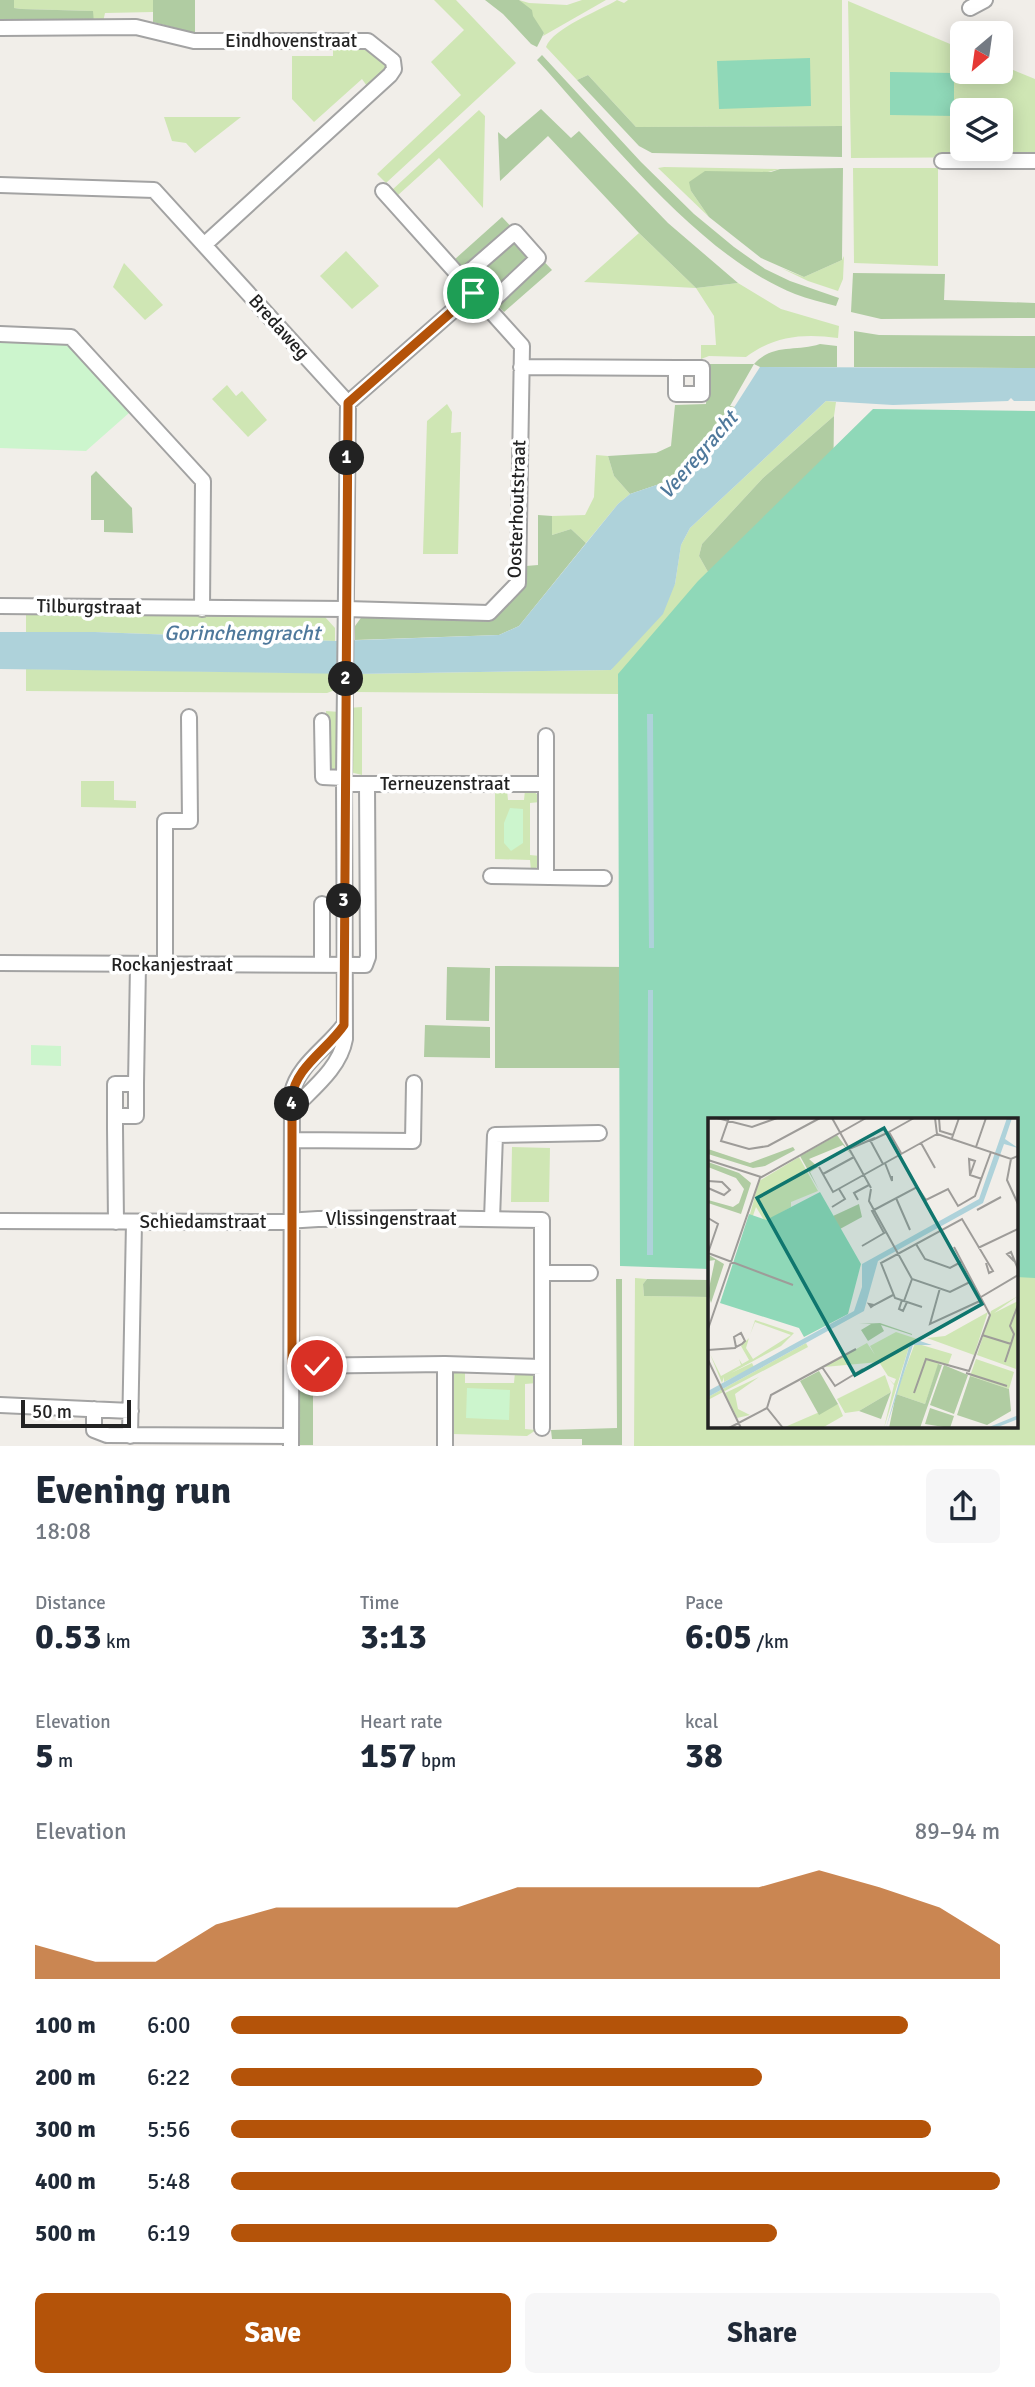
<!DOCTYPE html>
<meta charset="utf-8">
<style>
body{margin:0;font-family:Signika,sans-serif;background:#f6f6f7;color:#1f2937;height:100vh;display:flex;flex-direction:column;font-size:26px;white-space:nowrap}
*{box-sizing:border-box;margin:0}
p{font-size:23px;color:#747a83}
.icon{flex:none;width:38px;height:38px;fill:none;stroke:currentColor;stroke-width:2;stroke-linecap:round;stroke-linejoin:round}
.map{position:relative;height:1446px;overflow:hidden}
.side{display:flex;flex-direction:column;background:#fff;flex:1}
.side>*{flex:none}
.needle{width:46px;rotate:209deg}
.buttons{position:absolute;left:950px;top:21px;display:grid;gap:14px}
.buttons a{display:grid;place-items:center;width:63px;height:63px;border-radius:10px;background:#fff;box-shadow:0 4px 18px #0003;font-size:35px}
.scale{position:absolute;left:21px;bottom:18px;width:110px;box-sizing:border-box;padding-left:7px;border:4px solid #222;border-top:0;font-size:19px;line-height:24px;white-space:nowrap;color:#222;-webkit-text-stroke:5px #fff;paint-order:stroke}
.pin{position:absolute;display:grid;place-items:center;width:60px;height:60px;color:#fff;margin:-30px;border:4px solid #fff;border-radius:50%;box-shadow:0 2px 7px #0007}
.km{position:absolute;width:35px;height:35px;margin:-18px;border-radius:50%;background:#222;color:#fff;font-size:19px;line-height:35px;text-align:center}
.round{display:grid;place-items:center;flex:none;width:74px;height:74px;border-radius:10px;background:#f6f6f7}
.overview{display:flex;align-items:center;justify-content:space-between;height:119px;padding:0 35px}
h1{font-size:38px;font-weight:800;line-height:52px}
.stats{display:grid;grid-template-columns:repeat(3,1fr);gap:10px;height:119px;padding:7px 35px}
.stats div{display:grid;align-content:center}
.stats b{font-size:35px;font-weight:800}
.stats small{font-size:19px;font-weight:400}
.stats p{font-size:19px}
.chart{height:196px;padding:14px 35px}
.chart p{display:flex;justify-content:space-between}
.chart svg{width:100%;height:126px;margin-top:7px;fill:#b45309;opacity:.7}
.primary-button{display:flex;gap:14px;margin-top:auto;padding:14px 35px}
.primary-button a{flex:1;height:80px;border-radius:10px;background:#b45309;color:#fff;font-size:28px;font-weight:800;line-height:80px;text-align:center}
.primary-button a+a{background:#f6f6f7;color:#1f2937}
ul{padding:0 35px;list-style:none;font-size:23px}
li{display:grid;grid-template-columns:112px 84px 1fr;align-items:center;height:52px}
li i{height:18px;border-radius:9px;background:#b45309}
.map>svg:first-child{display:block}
.grass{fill:#cfe6b4;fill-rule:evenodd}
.forest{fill:#b0cca2}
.park{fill:#ccf5cd}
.pitch{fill:#8fd8b8}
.water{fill:#aed2da}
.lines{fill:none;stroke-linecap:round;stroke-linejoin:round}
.street-casing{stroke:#a3a3a3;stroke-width:18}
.street{stroke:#fff;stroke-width:14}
.route-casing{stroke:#fff;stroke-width:14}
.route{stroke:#b45309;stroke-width:9}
.labels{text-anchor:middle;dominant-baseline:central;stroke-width:7;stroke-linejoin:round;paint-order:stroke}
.street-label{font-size:19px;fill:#222;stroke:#fff}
.water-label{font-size:21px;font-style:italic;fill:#4e789b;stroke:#fff}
.inset-river{fill:none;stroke:#aed2da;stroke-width:3.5}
.inset-road{fill:none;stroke:#9e9c99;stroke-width:2}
.view{fill:#0f766e;fill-opacity:0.15;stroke:#0f766e;stroke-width:3.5}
.inset-edge{fill:none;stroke:#222;stroke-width:3.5}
</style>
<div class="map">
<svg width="1035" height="1446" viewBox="0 0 1035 1446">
<rect width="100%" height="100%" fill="#f1eee9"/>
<!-- grass -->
<path class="grass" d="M14 0H153V12L105 13 103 22 94 23 92 11 22 9 14 8Z
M434 0H456L516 63 386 183 377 174 461 95 431 62 464 30Z
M519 0 529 3 567 5 582 0H606L543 36 544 33Z
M617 0 624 3 628 0H842V126L636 127 588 75 577 80 546 47C553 28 599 11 617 0Z
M848 1 962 49V72H1001V65L1035 79V157L851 158ZM962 110H1001V149H962Z
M339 45 369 48 385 65 386 74 369 89 362 79 314 122 292 99V56H333V50Z
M479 110 485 116 483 208 439 158 397 196 392 190Z
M164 117H241L195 153 186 143 172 141Z
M658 168 664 167 780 169 691 191 709 217Z
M853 168H938V266L854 263Z
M639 233 696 288 738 283 781 309 839 326 838 338C803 333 774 336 746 357L709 356 701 359V345H716L714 316 696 288 584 282Z
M346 251 379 286 352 309 320 276Z
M844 256 843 279 838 291 808 281 781 268 804 277 842 260Z
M124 263 163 305 145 320 113 287Z
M227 385 236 396 242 391 267 420 248 437 212 399Z
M826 401 836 402 834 416 763 478 702 544 699 556 708 572 620 694 356 692 355 674 611 670 675 584 681 545 690 528Z
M447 404 452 412 451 433 461 432 458 554H423L427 421Z
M596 455 608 456 614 476 630 494 618 504 586 543 571 529 552 535V516L585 515 594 497Z
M26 613H258L325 617 335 628V641L95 632H26Z
M26 669 335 673V690L327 693 26 691Z
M362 707V775L350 772 347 708Z
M326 711 340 712 338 773H327Z
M81 781H114V800L136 801V808L81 807Z
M495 790H507L508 800H524L525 790H532L540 797V802L530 803V855L540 856 539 866 531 871 530 860 495 859Z
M512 1147 550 1148 549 1202H511Z
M1016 1267H1035V1445L634 1446 635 1278 647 1279 643 1284 644 1296 709 1297 710 1426H1016Z
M527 1370 537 1375V1383L525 1384V1429L536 1430 527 1436 452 1434 447 1430 452 1373 457 1371 465 1372V1383H514L515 1372Z"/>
<!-- forest -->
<path class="forest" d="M0 0H14V8L22 9 93 11 94 23 0 22Z
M153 0H195V33L153 22Z
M485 0H519L532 10 533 16 544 33 537 47 531 44 503 14Z
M542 55 641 162 694 214 734 247 765 269 790 281 839 298 836 306C822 302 808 299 795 294 699 256 606 135 537 60Z
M588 75 636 127 842 126V157L652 153 639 146 577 80Z
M541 109 571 138 579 131 668 223 738 283 696 288 639 233 548 136 500 181 498 132 506 139Z
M843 168 842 260 804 277 761 258 709 217 691 191 689 182 705 171 771 172 780 169Z
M502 217 552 270 504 312 454 260Z
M853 273 945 274 944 300 1035 303V318L881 319 851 312Z
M854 331 879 335 1035 336V368L854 367Z
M820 344 837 346V367H760L754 364 730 406 735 407 697 467 689 474 630 494 614 476 608 456 656 453 671 446 675 405 706 404 708 364H754C773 343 796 352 820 344Z
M834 416 833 494 708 572 699 556 702 544 763 478Z
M96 471 132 508 133 533 104 532V520H91V476Z
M538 515 552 516V535L571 529 586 543 519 626 499 635 355 640V626L363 615H495L525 583 526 566 538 565Z
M495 966 627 967 626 1068H495Z
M447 967 490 968 489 1021 446 1020Z
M425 1025 490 1027V1058L424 1057Z
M616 1279H622V1445H582V1439H552L551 1430 617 1428Z
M647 1279 709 1280V1297L644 1296 643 1284Z
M298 1372H313V1445H298Z"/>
<!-- park -->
<path class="park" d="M0 340H45L70 346 125 404 129 413 86 451 0 448Z
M510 808 523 809V843L511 851 504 843V823Z
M31 1045 61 1046V1066L31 1065Z
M467 1388 510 1390 509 1420 466 1418Z"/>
<!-- pitch -->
<path class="pitch" d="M810 58 811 106 719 109 717 61Z
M890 72 954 73V116L890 115Z
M873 409 1035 411V1278L1016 1277V1120H710L709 1269 620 1266 618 674 698 581Z"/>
<!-- water -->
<path class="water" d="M760 367 1035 368V401H1014L1011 398 1008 401 893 405 826 401 690 528 681 545 675 584 663 614 611 670 355 674 0 669V632H95L335 641 499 635 519 626 618 504 630 494 689 474 696 467Z
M647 714H653L654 948H649Z
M648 990H653V1255H647Z"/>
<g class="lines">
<defs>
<path id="street" d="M970 8 985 0
M0 28 136 27 194 41H368L393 61 394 69 390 75 204 245
M942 161H1035
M0 185 154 190 348 403 344 778 345 1039C340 1068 312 1089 293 1109
M462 278 515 232 538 258 487 306
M0 334 71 337 203 481 202 609
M521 367 676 368H702V394H676V368
M348 403 473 293
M0 606 346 609 489 613 518 583 522 346 383 191
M322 721 323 777 344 778
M344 784H546
M491 876 604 878
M546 876V736
M0 963 365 965 368 957 367 784
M165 965V821H190L189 717
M322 965V904
M136 1084 138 965
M115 1116H136V1084H115V1128L116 1222
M293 1140 413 1141 414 1083
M492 1219 495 1135 599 1133
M0 1221 270 1222 318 1219 420 1218 542 1220V1428
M542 1273H590
M292 1366 445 1364 541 1367
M0 1405 131 1411
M94 1409V1430L107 1435 291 1436
M130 1436 134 1222
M291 1446 292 1093C297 1066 328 1047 344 1025
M445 1446V1364"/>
</defs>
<!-- street casing -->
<use href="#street" class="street-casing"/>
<!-- street -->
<use href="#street" class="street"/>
</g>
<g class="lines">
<defs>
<path id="route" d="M317 1366H292V1098C294 1068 328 1049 344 1025L348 403 473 293"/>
</defs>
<!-- route casing -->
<use href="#route" class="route-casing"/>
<!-- route -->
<use href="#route" class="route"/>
</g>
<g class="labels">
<!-- street labels -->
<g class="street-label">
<text x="291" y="41">Eindhovenstraat</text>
<text transform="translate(279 327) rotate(48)">Bredaweg</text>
<text transform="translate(517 509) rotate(-88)">Oosterhoutstraat</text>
<text transform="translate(89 607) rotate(1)">Tilburgstraat</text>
<text x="445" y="784">Terneuzenstraat</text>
<text x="172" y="965">Rockanjestraat</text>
<text x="391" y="1219">Vlissingenstraat</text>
<text x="203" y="1222">Schiedamstraat</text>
</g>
<!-- water labels -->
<g class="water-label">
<text transform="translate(698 455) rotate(-49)">Veeregracht</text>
<text x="242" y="633">Gorinchemgracht</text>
</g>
</g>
<!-- overview -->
<g transform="translate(708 1118)">
<rect width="310" height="310" fill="#f1eee9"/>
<path d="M91 39 110 73 83 84V89L57 104 48 89 29 144 51 63ZM310 178 286 195 310 183 308 251 269 237 283 193ZM280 194 266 237 219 220 237 218ZM47 202 86 215 73 228 23 255 44 245 46 249 16 264V259L14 265 2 236 13 258 33 247 31 241 34 246 41 242 33 228 41 220 38 230 45 241 83 217 47 204 42 217ZM188 214 212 222 201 229 176 310 186 267 181 261 186 266 188 261 180 258 171 244 116 249 159 225 167 237 162 228ZM98 225 100 229 0 282V279ZM207 225 244 236 240 247 231 245 217 286 188 276ZM268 241 306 254 301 271 262 258ZM177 257 183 274 151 293 137 295 129 281ZM51 259 27 276 30 291 42 297 29 300 17 275ZM130 286 135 298 114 310 77 309Z" fill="#cfe6b4"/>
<path d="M129 17 145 39 135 27 101 41 110 49 102 54 111 72 92 38ZM85 29 87 32 57 48 45 50 0 36V31L42 45ZM0 44 31 55 43 65 33 96 0 85V82L25 89 31 85 36 71 28 60 0 49ZM151 86 154 99 132 111 125 98ZM1 137 16 146 3 185 0 175 7 142 0 143ZM172 205 204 216V217L173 207 176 213 160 223 153 212 163 206H151ZM230 246 234 247 212 310H181L188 276 217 286ZM236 247 260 257 246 296 222 287ZM111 253 130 286 111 297 92 263ZM262 258 301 271 303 293 279 307 249 297ZM183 274 173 301 151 293ZM222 290 246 298 242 310 217 306Z" fill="#b0cca2"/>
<path d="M112 74 153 146 140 196 96 219 91 210 12 185 41 96 58 102Z" fill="#8fd8b8"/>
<path d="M299 0H304L297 21 310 30 296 26 275 85 170 143 156 193 0 279V273L146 193 154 169V146L271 81ZM209 222 224 227H205L178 310 201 229Z" fill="#aed2da"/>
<path class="inset-river" d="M283 310 310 299"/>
<path class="inset-road" d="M9 0 44 9 69 0M21 0 13 23 41 31 60 28 112 0M124 0 163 70M227 0 229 16 303 41 310 38M231 0 232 13 245 17M181 14 206 0M244 20 251 0M162 22 175 46M162 23 181 14 193 35M213 25 227 50M268 29 278 0M141 31 167 20M303 41 299 62 310 86M0 42 53 59M177 45 184 63V58M111 49 125 74 229 16M115 56 146 39M262 57 267 43 261 41 262 57 274 61M0 63 14 64 22 72 16 77 0 70M163 71 161 83 204 161 242 174 264 163M188 80 202 112M150 82 146 75 161 67M124 89 137 81 131 71M269 92 293 79M0 100 10 106 0 135M176 115 164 93 209 69 218 82 240 71 250 88 267 78 283 34M208 126 217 141 242 150 253 144M154 128 178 114M270 130 310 111M0 135 85 167M306 143 299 136 303 134 310 151M232 170 222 206 274 182M273 179 310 157M194 182 191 191 195 193 199 184M196 183 204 161M166 187 161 186 163 189 166 187 185 177M214 189 187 180 173 145 254 101 285 153 281 155 278 145M0 211 52 60 158 0M274 217 303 226 297 244M303 226 306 216 302 208 310 187M0 232 27 230 28 229 34 226 37 223 33 215 26 219 28 229M0 242 33 310M114 249 127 268 155 251M258 255 299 268M206 275 218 241 261 253 282 197 246 129M21 310 59 290M75 310 59 290 63 277 148 231"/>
<path class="view" d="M176 10 274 186 147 257 49 80Z"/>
<rect width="310" height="310" class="inset-edge"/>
</g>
</svg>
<div class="buttons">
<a><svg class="needle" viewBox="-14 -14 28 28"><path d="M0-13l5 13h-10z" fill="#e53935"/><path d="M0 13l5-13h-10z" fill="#747a83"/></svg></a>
<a><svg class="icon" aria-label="layers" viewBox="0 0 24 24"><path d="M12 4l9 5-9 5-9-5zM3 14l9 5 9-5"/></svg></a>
</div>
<div class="scale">50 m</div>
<div class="pin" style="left:473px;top:293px;background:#1e9e55"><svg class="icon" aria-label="arrive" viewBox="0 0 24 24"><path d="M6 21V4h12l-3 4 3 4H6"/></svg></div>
<div class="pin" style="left:317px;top:1366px;background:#d93025"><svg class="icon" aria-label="check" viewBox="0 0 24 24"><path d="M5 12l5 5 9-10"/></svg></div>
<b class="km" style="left:347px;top:458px">1</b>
<b class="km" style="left:346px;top:679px">2</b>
<b class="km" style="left:344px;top:901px">3</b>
<b class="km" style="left:292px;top:1104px">4</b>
</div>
<section class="side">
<div class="overview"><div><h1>Evening run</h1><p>18:08</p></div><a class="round"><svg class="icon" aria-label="share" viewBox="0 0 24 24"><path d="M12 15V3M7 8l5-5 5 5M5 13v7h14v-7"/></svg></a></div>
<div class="stats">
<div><p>Distance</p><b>0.53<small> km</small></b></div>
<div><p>Time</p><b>3:13</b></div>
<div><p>Pace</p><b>6:05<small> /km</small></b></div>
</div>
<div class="stats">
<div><p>Elevation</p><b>5<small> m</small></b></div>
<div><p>Heart rate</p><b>157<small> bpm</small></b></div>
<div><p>kcal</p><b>38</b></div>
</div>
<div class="chart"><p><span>Elevation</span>89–94 m</p>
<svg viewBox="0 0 160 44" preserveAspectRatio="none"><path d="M0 44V32L10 38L20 38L30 25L40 19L50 19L60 19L70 19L80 12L90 12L100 12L110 12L120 12L130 6L140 12L150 19L160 32V44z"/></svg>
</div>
<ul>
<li><b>100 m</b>6:00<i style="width:88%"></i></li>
<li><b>200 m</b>6:22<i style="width:69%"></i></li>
<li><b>300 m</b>5:56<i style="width:91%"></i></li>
<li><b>400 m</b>5:48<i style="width:100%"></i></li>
<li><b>500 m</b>6:19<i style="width:71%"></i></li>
</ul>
<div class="primary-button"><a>Save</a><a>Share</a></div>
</section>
